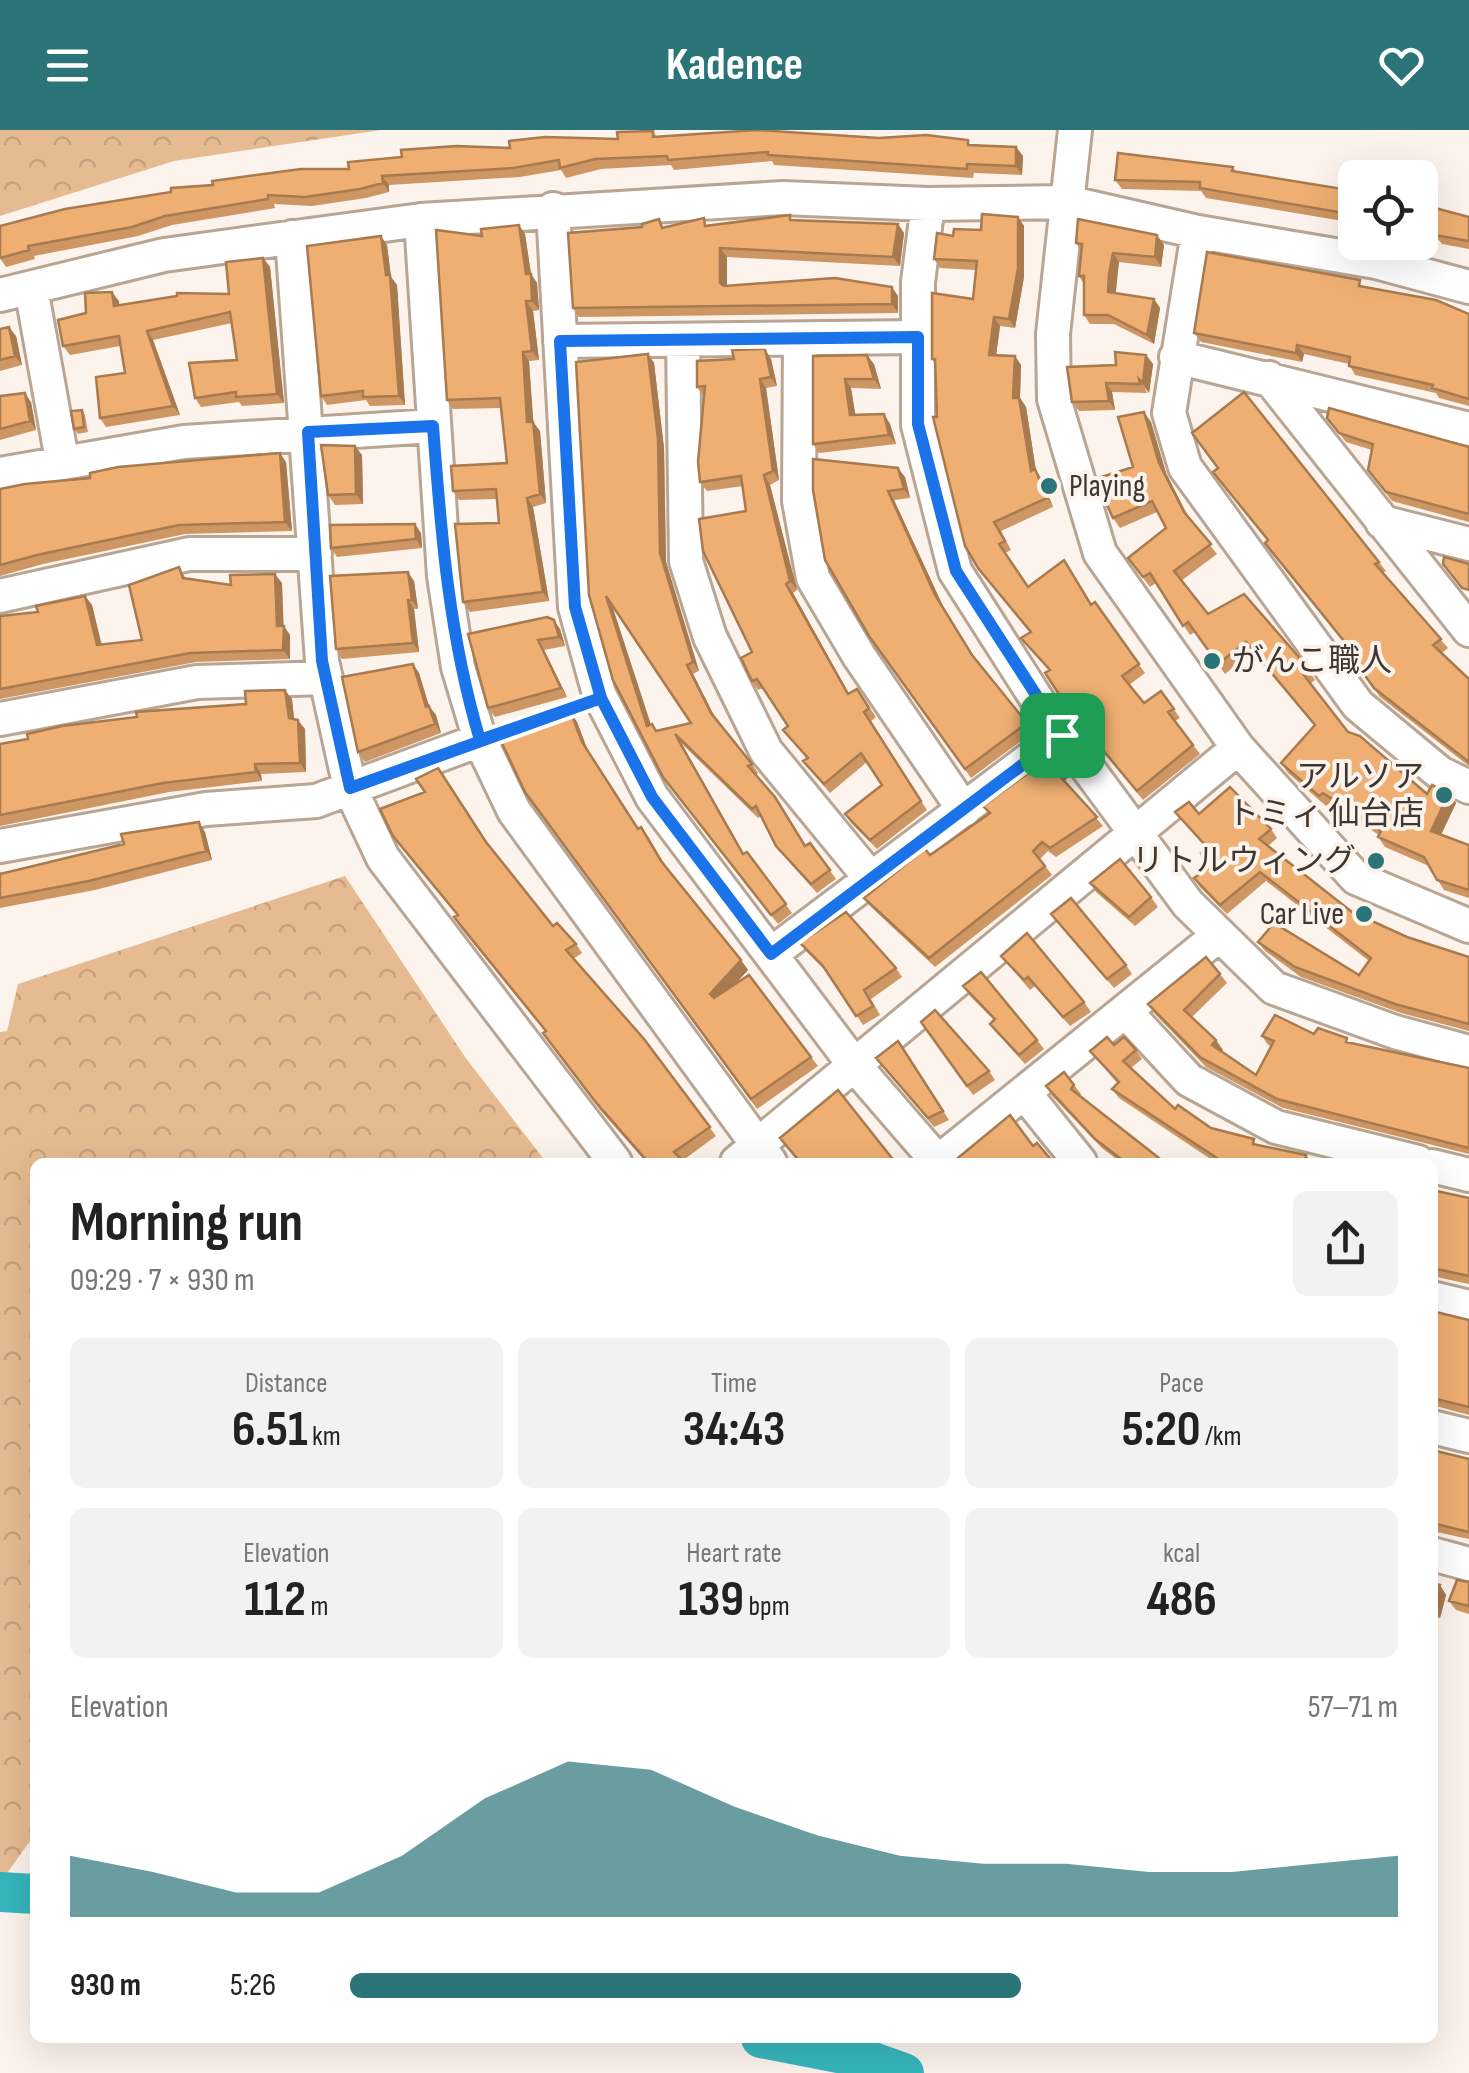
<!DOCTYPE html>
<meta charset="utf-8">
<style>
body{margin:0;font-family:"Sofia Sans Condensed","Noto Sans JP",sans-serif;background:#f2f2f2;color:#222;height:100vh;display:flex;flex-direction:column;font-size:38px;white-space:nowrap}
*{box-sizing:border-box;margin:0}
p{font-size:32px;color:#767676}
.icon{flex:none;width:55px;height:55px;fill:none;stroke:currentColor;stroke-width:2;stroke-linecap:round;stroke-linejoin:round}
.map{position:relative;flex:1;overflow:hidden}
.details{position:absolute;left:30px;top:1028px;width:1408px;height:885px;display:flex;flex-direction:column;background:#fff;border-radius:15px;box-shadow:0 10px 40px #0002}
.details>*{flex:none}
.buttons{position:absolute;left:1338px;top:30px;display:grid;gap:20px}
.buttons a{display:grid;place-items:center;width:100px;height:100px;border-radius:15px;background:#fff;box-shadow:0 10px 40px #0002;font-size:50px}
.pin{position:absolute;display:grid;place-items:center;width:85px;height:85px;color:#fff;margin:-42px;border-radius:20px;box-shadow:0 5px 15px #0006}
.round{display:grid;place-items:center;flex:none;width:105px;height:105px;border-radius:15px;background:#f2f2f2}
.headline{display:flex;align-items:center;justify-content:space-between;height:170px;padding:0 40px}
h1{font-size:55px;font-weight:700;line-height:75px}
.stats{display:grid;grid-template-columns:repeat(3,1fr);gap:15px;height:170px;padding:10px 40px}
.stats div{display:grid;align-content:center;border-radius:15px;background:#f2f2f2;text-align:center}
.stats b{font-size:50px;font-weight:700}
.stats small{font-size:28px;font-weight:400}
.stats p{font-size:28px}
.chart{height:280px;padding:20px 40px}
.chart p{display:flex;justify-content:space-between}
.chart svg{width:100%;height:180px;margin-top:10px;fill:#2b7579;opacity:.7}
ul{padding:0 40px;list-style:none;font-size:32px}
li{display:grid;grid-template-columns:160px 120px 1fr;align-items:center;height:75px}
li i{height:25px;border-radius:12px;background:#2b7579}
header{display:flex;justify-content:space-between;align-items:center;height:130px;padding:0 40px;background:#2b7579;color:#fff;font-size:45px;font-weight:700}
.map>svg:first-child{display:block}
.forest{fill:url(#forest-crowns)}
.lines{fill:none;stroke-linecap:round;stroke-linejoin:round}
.river{stroke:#36b6bd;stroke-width:40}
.minor-casing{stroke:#b8a593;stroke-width:38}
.path{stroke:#b7aea7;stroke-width:4;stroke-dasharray:5 5;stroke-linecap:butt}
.minor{stroke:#fff;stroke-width:32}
.wall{fill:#ce9662;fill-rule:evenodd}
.shaded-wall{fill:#a77a50}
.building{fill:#efaf72;stroke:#a77a50;stroke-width:2.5;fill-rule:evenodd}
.route-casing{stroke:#fff;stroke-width:20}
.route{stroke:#1a73e8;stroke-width:12}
.poi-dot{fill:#2b7579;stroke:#fcf3ec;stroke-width:4}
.labels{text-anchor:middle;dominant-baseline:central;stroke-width:8;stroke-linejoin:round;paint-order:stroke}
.poi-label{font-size:32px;fill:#403730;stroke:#fcf3ec;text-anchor:end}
</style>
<header><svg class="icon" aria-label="menu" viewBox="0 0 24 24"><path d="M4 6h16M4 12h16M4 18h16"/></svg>Kadence<svg class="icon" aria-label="heart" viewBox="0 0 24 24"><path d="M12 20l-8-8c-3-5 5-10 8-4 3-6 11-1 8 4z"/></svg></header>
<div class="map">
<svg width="1469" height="1943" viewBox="0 0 1469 1943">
<defs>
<pattern id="forest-crowns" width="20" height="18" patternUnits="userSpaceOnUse" patternTransform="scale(2.5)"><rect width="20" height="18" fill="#e7bb92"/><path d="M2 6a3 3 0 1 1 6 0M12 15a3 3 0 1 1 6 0" fill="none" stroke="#c7a17e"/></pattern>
</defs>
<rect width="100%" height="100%" fill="#fcf3ec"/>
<!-- forest -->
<path class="forest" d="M0 0H381L174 31 0 86Z
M345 746 465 927 546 1032H35V1704L0 1753V902L7 901 18 854Z"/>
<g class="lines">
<!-- river -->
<path class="river" d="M0 1762 35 1764
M761 1908 859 1927 904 1943"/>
<defs>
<path id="minor" d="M1075 0 1053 204 1054 269 1100 423 1238 618 1356 748 1469 796
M928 74 918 152V295L955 441 1038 571 1188 774 1274 858 1395 902 1469 922
M553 79 575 477 599 564 652 667 855 936 938 1032
M421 90 444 446 458 537 480 610 514 681 770 1032
M1198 102 1169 283 1185 337 1358 575 1440 643 1469 657
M292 107 322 531 350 658 383 728 615 1032
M31 158 62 330
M0 165 164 125 421 90 783 68 928 74 1067 72 1198 102 1376 132 1469 157
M800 209 799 371 813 448 859 526 964 680
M683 210 686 431 710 507 766 621 872 750
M560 211 918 207
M1176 227 1469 299
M1269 248 1469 500
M0 344 184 312 433 296
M1382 392 1469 414
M0 466 189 424H315
M0 589 197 552 326 548
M0 716 206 679 316 671 480 610
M771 824 1062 605
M1126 882 1189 950 1276 997 1418 1032
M1026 965 1080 1032
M737 1032 1238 618
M938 1032 1219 805
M1432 1036 1469 1045
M1432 1168 1469 1177
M1432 1297 1469 1306
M1432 1424 1469 1434"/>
</defs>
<!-- minor casing -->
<use href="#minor" class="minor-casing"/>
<!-- path -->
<path class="path" d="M504 602 575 577"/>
<!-- minor -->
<use href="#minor" class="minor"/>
</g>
<!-- wall -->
<path class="wall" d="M653 1 657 7 1016 17 1023 26 1022 45 974 43 973 48 774 35 772 31 674 40 671 35 601 39 566 48 561 40 520 47 389 55V62L366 68 312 76 274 74 275 78 172 95 138 106 34 126 35 129 6 137 0 128V96L213 55 510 18 618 9Z
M1233 37 1236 42 1355 61V93L1206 68 1201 61 1122 59 1115 50Z
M1420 74 1469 87V119L1442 114 1437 108 1420 107Z
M1018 87 1024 96V147L1015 198 1000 196 996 225 1015 226 1021 235 1020 268 1026 277 1036 341 1041 348 1053 377 1001 401 1011 420 1005 423 1029 457 1064 430 1091 474 1095 472 1145 543 1129 555 1144 573 1161 561 1180 588 1175 591 1200 624 1143 670 1074 587 1049 540 1021 508 1030 503 978 438 937 287 935 234 932 229 973 169 976 140 940 138 934 129 953 106 981 100Z
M793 90 898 94 904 103 900 136 727 127V156L898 166V183L579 187 573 178 665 98Z
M525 104 531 144 537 153 539 180 533 181 539 230 529 231 533 292 540 301 546 373 533 377 549 471 470 482 463 472 499 393 497 369 459 370 453 361 507 333 501 278 453 279 447 270 482 106Z
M1076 113 1164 115 1161 137 1119 132 1116 153 1115 163 1154 169 1160 178 1154 214 1114 194H1090L1084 185V154L1079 146 1081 121Z
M387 115 391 147 397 155 405 275 370 276 366 270 327 275 321 266Z
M263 128 270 137 284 273 242 276 239 272 201 277 195 268 237 230 232 193 153 210 180 285 106 297 100 288 125 243 120 216 70 225 63 216 86 183 119 171V175L229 164Z
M1364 157 1469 184V276L1439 268 1436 263 1355 245 1349 234 1304 224 1302 232 1201 212 1194 203Z
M0 199 16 206 22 235 0 241Z
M648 224 654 233 664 318 666 432 699 541 693 544 716 589 752 634 758 643 755 645 806 716 810 713 836 749 817 763 783 725 761 686 758 688 681 613 744 724 747 722 792 783 778 794 669 656 589 465ZM612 476 691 593 656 601 650 594Z
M1146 225 1153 234 1149 263 1145 258 1147 263 1112 262 1115 280 1079 281 1072 272 1116 235Z
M813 226 874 234 881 259 851 258 855 285 884 284 890 294 896 314 819 323 813 314Z
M771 229 777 256 766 258 779 350 770 355 797 460 793 463 849 564 857 559 876 587 870 592 927 680 877 719 851 693 845 684 882 655 867 632 830 663 810 640 803 631 807 629 783 600 788 596 763 558 758 560 752 551 746 381 743 356 707 361 700 352 704 267 697 257Z
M0 266 31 272 36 300 0 310Z
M82 280 85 285 88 302 78 304 74 299Z
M1327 288 1469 317V392L1392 371 1368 340 1372 320 1346 312Z
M1151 292 1166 343 1188 388 1217 424 1181 451 1208 484 1298 526 1315 550 1311 553 1348 602 1427 664 1449 663 1456 673 1441 705 1469 715V768L1444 760 1429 736 1385 717 1378 707 1379 705 1330 673 1326 676 1288 643 1281 633 1315 596 1252 522 1225 544 1195 502 1190 505 1156 453 1150 457 1128 428 1166 398 1157 382 1120 398 1113 388Z
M362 325 363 374 335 375 328 365Z
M286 332 292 401 185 404 43 434 0 446V359Z
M905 347 910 368 894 370 942 474 975 529 1033 602 971 648 869 506 813 360Z
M421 403 422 418 337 427 331 418Z
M1268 411 1379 432 1386 441 1383 443 1448 518 1442 523 1469 549V636L1380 567 1353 529 1356 526 1271 422 1265 413Z
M179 437 186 449 231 455 282 453 283 496 290 505V529L196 532 0 569V486L38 482 85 466 92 475 101 515 142 510Z
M414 451 418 479H414L419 522 342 529 336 519Z
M560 499 565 516 544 520 567 567 495 587 488 578 468 504Z
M413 534 419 543 429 576 436 585 441 603 365 632 358 622Z
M292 569 294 589 305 599 306 642 261 644 262 651 169 662 0 696V614L246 574Z
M571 583 577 592 588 621 638 699 648 706 665 735 748 840 734 855 749 845 818 936 757 979 525 662Z
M1068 647 1064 651 1103 696 1056 727 1048 721 1040 729 1052 745 935 837 871 777 864 768 930 725 989 684 983 676Z
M1175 682 1199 684 1271 699 1277 708 1268 716 1352 782 1407 807 1469 827V901L1401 883 1301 847 1265 821 1258 812 1359 845 1369 831 1266 751 1227 784 1200 757 1194 748 1207 739 1206 718Z
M205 702 212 730 95 760 0 778V741L2 744Z
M393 706 553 796 576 814 582 823 573 829 644 909 716 1006 682 1031 683 1032H646L600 980 549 912 545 901 460 797 454 787 457 785Z
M1090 753 1151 767 1158 777 1135 796 1096 762Z
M1051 784 1126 835 1132 844 1114 858Z
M800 813 896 838 902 847 871 869 880 885 863 895 829 844 807 822Z
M1001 826 1084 872 1091 882 1070 896 1035 856 1030 860Z
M1220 844 1227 853 1192 887 1223 920 1221 921 1256 945 1271 916 1268 915 1262 906 1314 904 1350 913 1469 938V1024L1283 978 1206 937 1154 883 1148 874Z
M963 856 1037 910 1044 919 1025 934 997 903 990 894 994 890 970 866Z
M921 892 989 941 995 950 973 965Z
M898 911 949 990 934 997 876 928Z
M1114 915 1136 920 1142 929 1131 938 1175 979 1211 998 1259 1015 1306 1025 1312 1032H1215L1119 968 1112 959 1118 954 1090 921Z
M1074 955 1081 964 1079 966 1164 1032H1120L1102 1018 1052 966 1046 956Z
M1432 1060 1469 1068V1154L1432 1146Z
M1432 1181 1469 1190V1285L1432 1275Z
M1432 1320 1469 1329V1409L1432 1401Z
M1469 1452V1484L1456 1480 1449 1471Z
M1432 1453 1440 1455 1446 1465 1440 1488 1432 1487Z"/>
<!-- shaded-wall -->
<path class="shaded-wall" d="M1016 17 1023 26 1022 45 1016 36Z
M382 46 389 55V62L383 53Z
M1018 87 1024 96V147L1015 198 1009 189Z
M898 94 904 103 900 136 893 127Z
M519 95 525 104 531 144 537 153 539 180 532 171 526 144Z
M1157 105 1164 115 1161 137 1155 127Z
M381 106 387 115 391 147 397 155 405 275 399 266Z
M720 118 727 127V162L720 153Z
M1113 123 1119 132 1115 171 1108 162Z
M263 128 270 137 284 273 277 264Z
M892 157 898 166V183L892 174Z
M112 162 119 171 120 185 114 176Z
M1154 169 1160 178 1154 214 1147 205Z
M526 171 533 181 539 230 532 221Z
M994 187 1000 196 995 234 989 225Z
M9 197 16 206 22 235 15 226Z
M147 201 153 210 180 285 173 276Z
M1297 215 1304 224 1302 232 1296 223Z
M765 219 771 229 777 256 771 247Z
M523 222 529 231 534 301 527 292Z
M648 224 654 233 664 318 666 432 699 541 693 532 660 423Z
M867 225 874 234 881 259 874 249Z
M1146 225 1153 234 1149 263 1143 253Z
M1015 226 1021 235 1020 268 1026 277 1036 341 1041 348 1053 377 1031 341 1013 268Z
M760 249 766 258 779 350 773 341Z
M845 249 851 258 857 294 850 285Z
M1106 253 1112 262 1115 280 1109 271Z
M25 263 31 272 36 300 30 291Z
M1144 282 1151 292 1166 343 1191 392 1184 382 1159 333Z
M884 284 890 294 896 314 889 305Z
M533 292 540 301 546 373 540 364Z
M355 316 362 325 363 374 356 364Z
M280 323 286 332 292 401 285 392Z
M898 338 905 347 910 368 904 359Z
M764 345 770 355 797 460 790 451Z
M888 361 894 370 942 474 935 465Z
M527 368 533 377 549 471 543 462Z
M415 394 421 403 422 418 416 409Z
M408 442 414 451 418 479 412 470Z
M275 444 282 453 284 506 277 496Z
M786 454 793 463 854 573 848 564Z
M85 466 92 475 104 524 97 515Z
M606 466 612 475 654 604 647 596Z
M408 470 414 479 419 522 413 513Z
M554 490 560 499 565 516 559 507Z
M284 496 290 505V529L283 520Z
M538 510 544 520 567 567 561 558Z
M413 534 419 543 432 586 426 577Z
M687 535 693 544 717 592 711 583Z
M285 560 292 569 295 598 289 588Z
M429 576 436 585 441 603 435 594Z
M571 583 577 592 588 621 582 612Z
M298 590 305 599 306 642 300 633Z
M675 604 681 613 749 733 743 724Z
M255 634 261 644 262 651 256 642Z
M1062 638 1068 647 1064 652 1057 643Z
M1449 663 1456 673 1438 711 1431 701Z
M199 692 205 702 212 730 206 721Z
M741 830 748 840 717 874 710 864Z
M1216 910 1223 920 1218 924 1212 915Z
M1440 1455 1446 1465 1440 1488 1434 1479Z"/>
<!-- building -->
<path class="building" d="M757 0 879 8 926 5 968 10V15L1016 17V36L967 34V39L768 25V22L668 30 667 26 595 29 560 38 559 30 513 38 382 46 383 53 360 59 305 67 268 65V69L165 86 132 97 28 116 29 120 0 128V96L65 79 171 62V58L213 55 212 51 301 39H349L348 32 402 27 401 20 456 16 510 18 509 11 545 7 618 9 617 2 653 1V7Z
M1118 23 1233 37 1232 41 1355 61V85L1200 58V52L1115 50Z
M1420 74 1469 87V111L1435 105 1436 99 1420 98Z
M982 84 1018 87V138L1009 189 994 187 989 225 1015 226 1013 268H1019L1031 341 1035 339 1047 368 994 392 1005 411 999 414 1028 457 1064 430 1091 475 1095 472 1139 534 1122 546 1144 573 1161 561 1174 579 1168 582 1193 615 1137 661 1068 578 1045 543 1050 540 1021 508 1031 502 978 438 965 416 933 287H937L935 229H932V163L973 169 977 131 934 129 937 103 953 106 954 99 981 100Z
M790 85V90L898 94 893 127 720 118V153L724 156 835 148 892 157V174L573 178 568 103 642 97V94L659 89 662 98 704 88 705 96Z
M1078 89 1157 105 1155 127 1113 123 1109 144 1108 162 1154 169 1147 205 1108 185H1084V146H1079L1082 114 1076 113Z
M519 95 526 144H531L532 171H526L532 221 523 222 527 292H533L540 364 527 368 543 462 463 472 455 394 499 393 496 359 453 361 451 336 507 333 500 268 447 270 436 100 482 106 481 99Z
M381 106 386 145H390L399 266 363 267V261L321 266 307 116Z
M1207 122 1360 150 1359 156 1436 170 1469 184V269L1432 258 1433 255 1349 236 1350 227 1297 215 1296 223 1194 203Z
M263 128 277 264 236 267V262L195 268 189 233 237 230 230 182 147 201 173 276 100 288 96 247 125 243 119 206 63 216 58 190 86 183 85 163 112 162 114 176 177 166V163L229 164 226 132Z
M9 197 15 226 0 230V199Z
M765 219 771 247 760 249 773 341 764 345 790 451 786 454 848 564 857 559 869 578 864 582 921 671 870 710 845 684 882 655 861 623 824 654 803 631 808 628 783 600 788 596 757 549 752 551 741 528 752 522 703 421 699 389 746 381 741 346 700 352 698 332 705 256 697 257V231L734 229 732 220Z
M1115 222 1146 225 1143 253 1139 249 1140 254 1106 253 1109 271 1072 272 1067 237 1116 235Z
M648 224 658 309 660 423 693 532 687 535 711 583 752 634 748 636 775 667 805 716 810 713 830 740 811 754 776 716 756 676 752 679 675 604 743 724 747 722 786 774 771 785 663 647 613 550 589 465 576 232ZM606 466 691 593 656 601 652 594 647 596Z
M867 225 874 249H845L850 285 884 284 889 305 813 314V226Z
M1244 262 1379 432 1375 434 1441 509 1433 515 1469 549V632L1374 558 1353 529 1356 526 1265 413 1268 410 1213 342 1218 338 1192 303Z
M25 263 30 291 0 299V266Z
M1329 278 1469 317V384L1386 362 1368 340 1373 314 1339 303 1327 288Z
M82 280 84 297 74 299 71 281Z
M1144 282 1159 333 1184 382 1211 414 1174 441 1208 484 1244 464 1298 526 1308 540 1303 544 1348 602 1360 606 1427 664 1432 655 1449 663 1431 701 1469 715V760L1437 750 1424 727 1378 707 1381 701 1323 663 1319 666 1281 633 1315 595 1246 512 1218 534 1188 492 1183 496 1150 443 1143 447 1128 428 1166 398 1152 371 1113 388 1095 349 1133 337 1118 287Z
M321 315 355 316 356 364 328 365Z
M280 323 285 392 179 395 37 425 0 435V359L25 354 90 348V343L118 337Z
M813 329 898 338 904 359 888 361 935 465 972 525 1027 593 965 639 869 506 825 430 813 360Z
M415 394 416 409 331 418 330 395Z
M1444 427 1469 434V460L1462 458 1443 434Z
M179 437 183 448 231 455 230 445 275 444 277 496H284L283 520 190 523 0 559V486L38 482 36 476 85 466 97 515 142 510 129 455Z
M408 442 412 470H408L413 513 336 519 330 446Z
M547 487 554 490 559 507 538 510 561 558 488 578 468 504Z
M413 534 426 577 429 576 435 594 358 622 342 547Z
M285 560 289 588 298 590 300 633 255 634 256 642 163 653 0 685V614L28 609 27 604 62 596 137 587 136 582 246 574 245 561Z
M571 583 582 612 638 699 641 697 661 731 741 830 710 864 714 868 749 845 811 927 751 969 525 662 500 609Z
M1050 627 1062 638 1057 643 1097 687 1050 718 1042 712 1033 721 1045 736 929 828 864 768 925 719 930 725 990 683 983 676Z
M438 638 486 712 553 796 557 793 576 814 566 820 644 909 710 997 674 1022 682 1030 678 1032H648L594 970 543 903 546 901 454 787 458 785 393 706 380 679 425 662 416 649Z
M1230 657 1271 699 1259 709 1352 782 1407 807 1469 827V894L1395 874 1295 837 1258 812 1274 793 1359 845 1371 828 1260 742 1220 775 1194 748 1207 739 1201 723 1207 717 1175 682 1189 672 1199 684Z
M199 692 206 721 89 751 0 768V744L124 714 121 704Z
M1120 729 1151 767 1129 787 1090 753Z
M1071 768 1126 835 1107 849 1051 784Z
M846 782 896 838 864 860 873 876 856 886 823 836 800 813Z
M1027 803 1084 872 1063 887 1028 847 1024 850 1001 826Z
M1206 827 1220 844 1184 880 1216 910 1212 915 1256 945 1274 911 1262 906 1275 885 1314 904 1318 898 1347 908 1346 912 1469 938V1018L1277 969 1200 927 1148 874Z
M981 842 1037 910 1019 925 990 894 995 889 963 856Z
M935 880 989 941 967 956 921 892Z
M1107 907 1114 915 1124 907 1136 920 1123 931 1175 979 1178 975 1211 998 1254 1009 1253 1014 1306 1025 1305 1031 1312 1032H1223L1112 959 1119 952 1090 921Z
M898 911 943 981 928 988 876 928Z
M1064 942 1074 955 1071 959 1164 1032H1125L1095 1009 1046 956Z
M838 960 895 1032H800L780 1008Z
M1010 985 1033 1016 1037 1013 1053 1032H953Z
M1432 1060 1469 1068V1146L1432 1138Z
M1432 1181 1469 1190V1277L1432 1268Z
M1432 1320 1469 1329V1402L1432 1393Z
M1457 1450 1469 1452V1476L1449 1471Z
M1432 1453 1440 1455 1434 1479H1432Z"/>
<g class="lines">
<defs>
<path id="route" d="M1062 605 771 824 652 667 601 568 350 658 322 531 308 302 433 296C441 404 449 506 480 610L601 568 575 477 560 211 918 207V294L956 441 1062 605"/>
</defs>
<!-- route casing -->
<use href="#route" class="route-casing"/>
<!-- route -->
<use href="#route" class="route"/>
</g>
<!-- markers -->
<g class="poi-dot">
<circle cx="1049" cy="356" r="10"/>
<circle cx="1212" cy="531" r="10"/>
<circle cx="1444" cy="665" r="10"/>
<circle cx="1376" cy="731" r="10"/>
<circle cx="1364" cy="784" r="10"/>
</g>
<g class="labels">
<!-- poi labels -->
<g class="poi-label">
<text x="1069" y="356" text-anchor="start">Playing</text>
<text x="1232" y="531" text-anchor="start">がんこ職人</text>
<text x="1424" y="647">アルソア<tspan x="1424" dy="37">トミィ 仙台店</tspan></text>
<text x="1356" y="731">リトルウィング</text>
<text x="1344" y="784">Car Live</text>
</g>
</g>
</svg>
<div class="buttons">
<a><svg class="icon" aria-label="locate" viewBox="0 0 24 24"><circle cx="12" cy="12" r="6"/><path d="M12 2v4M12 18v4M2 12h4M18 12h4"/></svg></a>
</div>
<div class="pin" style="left:1062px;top:605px;background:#1e9e55"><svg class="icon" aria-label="arrive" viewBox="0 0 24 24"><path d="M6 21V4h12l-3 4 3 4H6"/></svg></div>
<section class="details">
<div class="headline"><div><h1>Morning run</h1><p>09:29 · 7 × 930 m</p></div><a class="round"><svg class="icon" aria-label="share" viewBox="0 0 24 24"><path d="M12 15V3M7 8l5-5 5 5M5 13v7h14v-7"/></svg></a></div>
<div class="stats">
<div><p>Distance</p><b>6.51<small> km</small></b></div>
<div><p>Time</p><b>34:43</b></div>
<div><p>Pace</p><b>5:20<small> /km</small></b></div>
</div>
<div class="stats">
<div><p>Elevation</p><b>112<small> m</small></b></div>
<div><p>Heart rate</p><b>139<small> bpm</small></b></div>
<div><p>kcal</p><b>486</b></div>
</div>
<div class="chart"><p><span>Elevation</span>57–71 m</p>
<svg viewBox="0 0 160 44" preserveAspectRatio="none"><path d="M0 44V29L10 33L20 38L30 38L40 29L50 15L60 6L70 8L80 17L90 24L100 29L110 31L120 31L130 33L140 33L150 31L160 29V44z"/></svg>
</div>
<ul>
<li><b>930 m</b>5:26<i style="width:64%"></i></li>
</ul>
</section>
</div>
